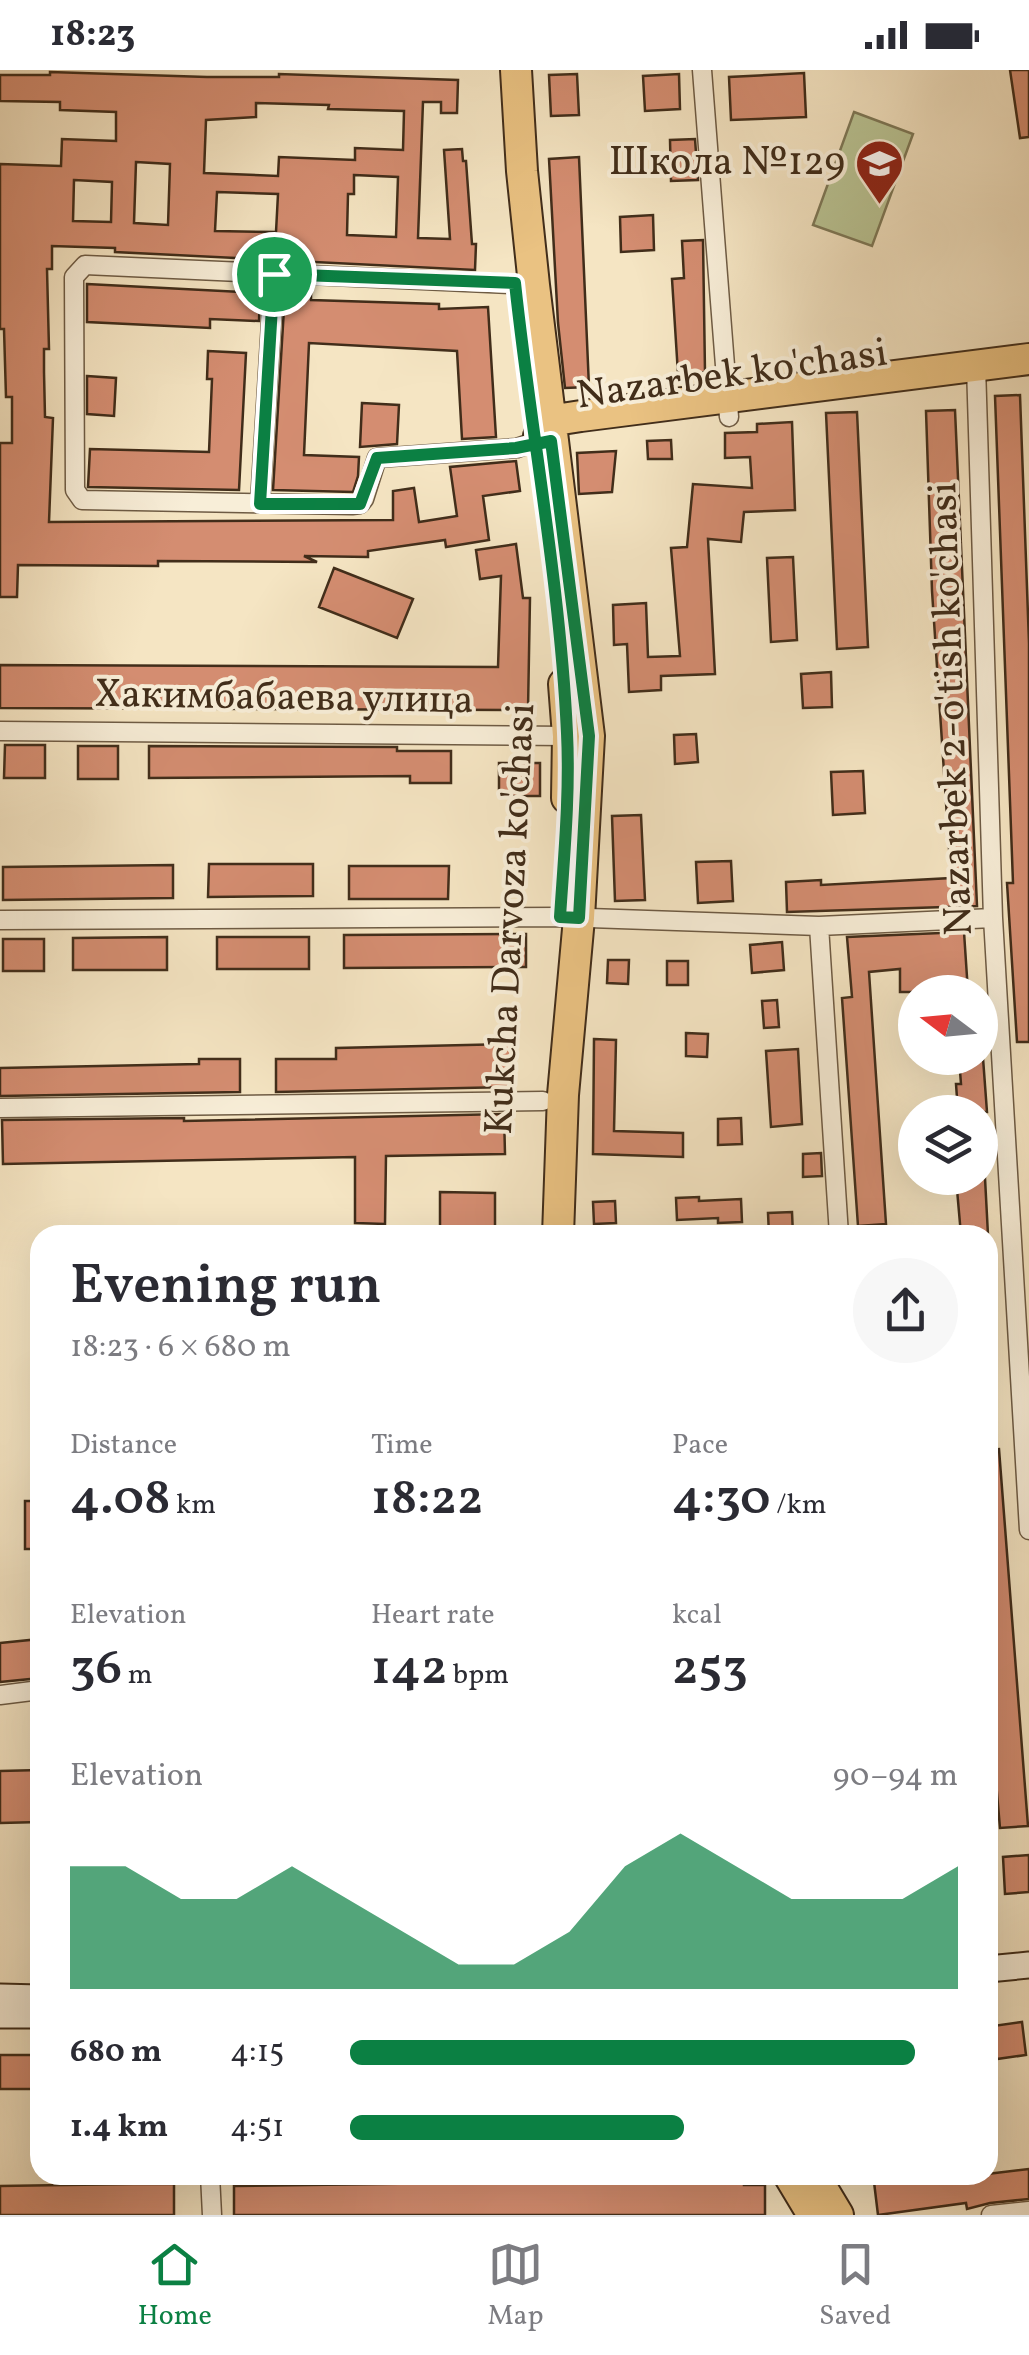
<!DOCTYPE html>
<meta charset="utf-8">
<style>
body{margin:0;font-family:Vollkorn,serif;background:#f7f7f7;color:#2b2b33;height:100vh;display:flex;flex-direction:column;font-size:38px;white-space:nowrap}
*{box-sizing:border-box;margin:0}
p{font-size:32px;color:#7c7c81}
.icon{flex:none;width:55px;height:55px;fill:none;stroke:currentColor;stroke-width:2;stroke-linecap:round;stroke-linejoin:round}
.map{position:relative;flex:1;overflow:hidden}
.side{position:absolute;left:30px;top:1155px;width:968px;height:960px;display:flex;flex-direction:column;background:#fff;border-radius:30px;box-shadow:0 10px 40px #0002}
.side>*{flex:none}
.needle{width:65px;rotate:286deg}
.fabs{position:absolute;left:898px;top:905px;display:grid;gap:20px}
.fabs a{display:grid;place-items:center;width:100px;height:100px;border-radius:50%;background:#fff;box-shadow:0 10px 40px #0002;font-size:50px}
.pin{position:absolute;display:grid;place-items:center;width:85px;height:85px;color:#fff;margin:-42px;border:5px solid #fff;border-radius:50%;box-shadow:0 2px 10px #0007}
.round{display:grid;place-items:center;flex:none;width:105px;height:105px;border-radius:52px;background:#f7f7f7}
.overview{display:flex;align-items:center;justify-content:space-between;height:170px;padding:0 40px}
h1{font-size:55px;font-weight:600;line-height:75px}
.metrics{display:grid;grid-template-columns:repeat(3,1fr);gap:15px;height:170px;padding:10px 40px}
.metrics div{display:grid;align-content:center}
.metrics b{font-size:50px;font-weight:600}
.metrics small{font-size:28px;font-weight:400}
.metrics p{font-size:28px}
.chart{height:280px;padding:20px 40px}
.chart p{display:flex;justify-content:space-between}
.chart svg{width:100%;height:180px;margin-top:10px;fill:#0b8043;opacity:.7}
ul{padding:0 40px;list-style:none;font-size:32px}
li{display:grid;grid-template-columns:160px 120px 1fr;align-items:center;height:75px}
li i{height:25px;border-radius:12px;background:#0b8043}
.status{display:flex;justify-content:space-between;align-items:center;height:70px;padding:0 50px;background:#fff;direction:ltr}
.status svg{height:28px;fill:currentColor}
.menu{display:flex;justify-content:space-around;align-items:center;height:140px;border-top:2px solid #e1e1e2;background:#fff;font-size:28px;color:#7c7c81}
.menu a{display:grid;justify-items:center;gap:5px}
.menu .on{color:#0b8043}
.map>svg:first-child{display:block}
.green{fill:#bac595;stroke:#7e7958;stroke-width:2.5}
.building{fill:#d48d71;stroke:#412d1a;stroke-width:2.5;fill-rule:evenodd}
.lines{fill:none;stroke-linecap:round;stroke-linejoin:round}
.street-casing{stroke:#6e5b44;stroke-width:21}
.secondary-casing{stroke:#412d1a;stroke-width:29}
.primary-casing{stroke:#412d1a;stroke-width:34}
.street{stroke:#f8eed8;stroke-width:18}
.secondary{stroke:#f8eed8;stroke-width:25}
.primary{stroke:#eac282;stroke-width:30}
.route-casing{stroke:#fff;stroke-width:20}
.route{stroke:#0b8043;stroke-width:12}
.labels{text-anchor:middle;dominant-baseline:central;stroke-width:8;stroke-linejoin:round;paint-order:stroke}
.poi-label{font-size:40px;fill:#412d1a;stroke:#f8eed8;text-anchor:end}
.street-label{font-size:40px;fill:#412d1a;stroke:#f8eed8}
</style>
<div class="status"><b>18:23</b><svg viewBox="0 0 49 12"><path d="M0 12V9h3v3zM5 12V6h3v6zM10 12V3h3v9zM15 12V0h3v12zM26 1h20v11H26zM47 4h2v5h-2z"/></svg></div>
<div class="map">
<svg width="1029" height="2145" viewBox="0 0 1029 2145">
<rect width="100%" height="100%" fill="#f5e5c3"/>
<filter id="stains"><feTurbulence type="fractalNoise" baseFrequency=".002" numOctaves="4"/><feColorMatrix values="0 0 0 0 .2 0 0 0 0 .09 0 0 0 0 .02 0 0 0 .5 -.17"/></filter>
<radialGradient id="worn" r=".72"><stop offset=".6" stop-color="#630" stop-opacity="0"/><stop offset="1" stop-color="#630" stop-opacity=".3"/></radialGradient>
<!-- green -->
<path class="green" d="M854 42 913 64 872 176 813 155Z"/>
<!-- building -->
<path class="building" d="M1010 0H1029V67L1020 68Z
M50 2 207 7H279V4L458 10 457 43H441V32H423L418 168 450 169 444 80 462 79 463 91H466L472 174H476L475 200 115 182V178L52 176V199H47L49 279H44V302L45 347 53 348 49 452 393 450V421L414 418 419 452 457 446 450 397 516 391 520 421 483 426 489 470 446 477 445 470 368 481V487L304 486 317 492 158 491V496L18 495 17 527H0V373H12V327H6L4 259H0V94L61 96 62 69 116 71V42L60 40V32L0 31V5H50ZM256 33 329 35 328 39 404 41 403 80 355 78V90L279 87 278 106 204 103 206 50 256 47ZM136 92 170 94 168 155 134 153ZM354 105 398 107 396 167 347 165 348 124H354ZM74 110 112 112 111 152 73 151ZM217 122 278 124 276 162 215 161Z
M804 3 806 47 731 50 729 7Z
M577 4 579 45 551 46 549 5Z
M679 4 680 39 645 41 643 6Z
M695 69 698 110 671 111 670 70Z
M579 87 589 317 565 318 558 253 549 89Z
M653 145 654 180 621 182 620 147Z
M703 170 705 302 678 304 672 209 684 208 682 171Z
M87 214 260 223 259 251 210 249V258L87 252Z
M285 222 311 223V230L439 234V239L488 237 496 367 462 369 457 281 309 273 304 385 359 387 358 406 353 422 273 420Z
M208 281 246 283 239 420 88 417 90 379 209 382 212 309H207Z
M87 306 116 308 114 346 87 344Z
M1020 325 1029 573V972H1017L1007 813H1013L995 326Z
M362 333 399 335 397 374 360 377Z
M955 340 977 836 787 842 786 812 821 810V815L951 808 932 521 926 341Z
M857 342 868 577 837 579 826 343Z
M792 352 795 440 744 442 741 472 708 469 715 604 661 606V620L629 622 627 574 614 575 613 535 646 533 648 587 680 586 671 478 687 477 693 414 752 418 750 387 725 388V363L757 362V354Z
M671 370 672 389H648L647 371Z
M616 381 612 422 579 424 577 383Z
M516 474 523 528H530L528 640 0 638V595L498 597 501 506 480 509 476 480Z
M793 487 797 570 771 572 767 488Z
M334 498 413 529 397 568 319 537Z
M831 602 832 637 803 638 801 604Z
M696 664 698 692 675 694 674 665Z
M5 675H45V708H4Z
M78 676H118V709H78Z
M149 676 397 677V681H451V713H410V706L149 708Z
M499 693H540V726H499Z
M863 701 865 743 833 745 831 702Z
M641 745 645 830 615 831 612 746Z
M731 791 733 831 698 833 696 792Z
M209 794H313V826L208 827Z
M173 795V828L3 830V797Z
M349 796H449L448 829H349Z
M964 862 968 922H900V899L869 902 886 1154 858 1156 842 928 852 927 847 867Z
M526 864V897L344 898V865Z
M167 867V900H73V868Z
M217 867H309V899H217Z
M3 869H44V901H3Z
M782 872 784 900 752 903 750 875Z
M608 890H629L628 914 607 913Z
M667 891H688V915H667Z
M777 930 779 957 764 958 762 931Z
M686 963 708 964 707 987 686 986Z
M594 969 616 970 614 1061 683 1063V1087L593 1084Z
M513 974V1017L276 1022V989H336V978Z
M798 979 802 1054 771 1057 766 981Z
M959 988H983L987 1042H958L956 1014H961Z
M199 989H240V1022L0 1026V998L199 994Z
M504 1044 505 1084 386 1086 385 1154 355 1153V1087L3 1094 2 1050 184 1048V1051Z
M741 1048 742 1074 718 1075V1049Z
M821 1083 822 1106 803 1107V1084Z
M956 1108H985L988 1165H961Z
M440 1122 495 1123V1165H440Z
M699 1127V1131L741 1129 742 1152 718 1153V1148L677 1150 676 1128Z
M615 1131 616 1153 594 1154 593 1132Z
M792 1142 793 1165H769L768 1143Z
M999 1379 1028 1756 1000 1758 988 1619V1380Z
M25 1431H40V1479H25Z
M40 1569V1608L0 1612V1573Z
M40 1700V1752L0 1753V1701Z
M1029 1785V1822L1005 1824 1003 1787Z
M1022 1952 1026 1985 997 1989 993 1956Z
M0 1985H40V2019H0Z
M1029 2099V2129L990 2133 967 2139 966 2133 878 2145 874 2112 923 2105H936L937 2110Z
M602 2111H744V2115H765V2145H234V2116Z
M134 2114H174V2145H0V2116Z"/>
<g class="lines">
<defs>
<path id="street" d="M702 0 729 347
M534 215 85 195 74 207 75 420 82 430 352 435 360 434 364 429 377 388 517 378 534 372
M976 296 993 848 1029 1460
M260 433 274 204
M0 661 568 666
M0 850 560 847 819 856 993 848
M819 856 839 1165
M0 1038 543 1031
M0 1625 40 1620
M210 2105 212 2145
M991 2145 1029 2141"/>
<path id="secondary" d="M988 1899 1029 1895
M0 1927 40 1928
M0 1945H40"/>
<path id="primary" d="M516 0 522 101 534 215 589 666 579 848 563 1025 558 1165
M539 366 549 351 581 346 1029 289
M564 614 568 666 567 728
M789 2105 813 2145
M814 2105 838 2145"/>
</defs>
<!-- street casing -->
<use href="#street" class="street-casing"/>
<!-- secondary casing -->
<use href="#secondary" class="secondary-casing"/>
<!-- primary casing -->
<use href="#primary" class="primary-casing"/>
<!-- street -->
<use href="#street" class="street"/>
<!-- secondary -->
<use href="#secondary" class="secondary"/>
<!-- primary -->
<use href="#primary" class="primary"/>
</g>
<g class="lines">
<defs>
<path id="route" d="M274 204 515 213C531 363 560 512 567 663 570 724 564 786 560 847L579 848 589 666 551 371 516 378 377 388 360 434H260L274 204"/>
</defs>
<!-- route casing -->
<use href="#route" class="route-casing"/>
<!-- route -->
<use href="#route" class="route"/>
</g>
<!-- icons -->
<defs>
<symbol id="school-pin" viewBox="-11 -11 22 30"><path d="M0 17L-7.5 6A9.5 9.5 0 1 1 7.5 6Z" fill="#8f2418" stroke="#f8eed8"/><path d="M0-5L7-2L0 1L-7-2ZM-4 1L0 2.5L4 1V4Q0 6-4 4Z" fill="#fff"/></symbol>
</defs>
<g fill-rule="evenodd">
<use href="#school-pin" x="852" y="66" width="55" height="75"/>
</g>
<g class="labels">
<!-- poi labels -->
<g class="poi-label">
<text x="845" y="94">Школа №129</text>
</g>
<!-- street labels -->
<g class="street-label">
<text transform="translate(732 306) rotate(-8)">Nazarbek ko'chasi</text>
<text transform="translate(284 629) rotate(1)">Хакимбабаева улица</text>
<text transform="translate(953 639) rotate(-92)">Nazarbek 2-o'tish ko'chasi</text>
<text transform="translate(512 849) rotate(-87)">Kukcha Darvoza ko'chasi</text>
</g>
</g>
<rect width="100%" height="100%" filter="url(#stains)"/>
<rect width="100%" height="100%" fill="url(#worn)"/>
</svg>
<div class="fabs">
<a><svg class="needle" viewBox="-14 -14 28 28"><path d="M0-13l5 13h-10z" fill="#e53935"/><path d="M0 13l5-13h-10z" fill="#7c7c81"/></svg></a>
<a><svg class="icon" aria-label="layers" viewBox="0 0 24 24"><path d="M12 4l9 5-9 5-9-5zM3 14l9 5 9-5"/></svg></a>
</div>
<div class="pin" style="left:274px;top:204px;background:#1e9e55"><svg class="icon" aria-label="arrive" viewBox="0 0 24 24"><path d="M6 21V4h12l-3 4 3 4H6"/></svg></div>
<section class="side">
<div class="overview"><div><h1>Evening run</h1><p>18:23 · 6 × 680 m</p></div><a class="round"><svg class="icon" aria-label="share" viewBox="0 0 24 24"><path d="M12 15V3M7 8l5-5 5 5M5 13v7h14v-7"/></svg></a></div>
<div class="metrics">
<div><p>Distance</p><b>4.08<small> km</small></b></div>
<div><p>Time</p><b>18:22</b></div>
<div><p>Pace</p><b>4:30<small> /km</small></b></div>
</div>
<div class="metrics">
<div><p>Elevation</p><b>36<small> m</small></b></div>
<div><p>Heart rate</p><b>142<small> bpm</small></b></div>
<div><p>kcal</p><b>253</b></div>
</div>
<div class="chart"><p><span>Elevation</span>90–94 m</p>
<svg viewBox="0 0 160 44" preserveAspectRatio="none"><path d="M0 44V14L10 14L20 22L30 22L40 14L50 22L60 30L70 38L80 38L90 30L100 14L110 6L120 14L130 22L140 22L150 22L160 14V44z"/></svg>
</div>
<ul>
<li><b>680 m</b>4:15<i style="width:93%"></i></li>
<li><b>1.4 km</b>4:51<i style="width:55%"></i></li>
</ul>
</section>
</div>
<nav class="menu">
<a class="on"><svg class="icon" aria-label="home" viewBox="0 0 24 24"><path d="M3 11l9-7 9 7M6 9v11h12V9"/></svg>Home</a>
<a><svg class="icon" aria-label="map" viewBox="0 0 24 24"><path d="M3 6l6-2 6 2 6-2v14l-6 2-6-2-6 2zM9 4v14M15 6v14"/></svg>Map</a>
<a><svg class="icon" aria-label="saved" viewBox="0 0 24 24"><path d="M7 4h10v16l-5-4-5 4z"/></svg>Saved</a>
</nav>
